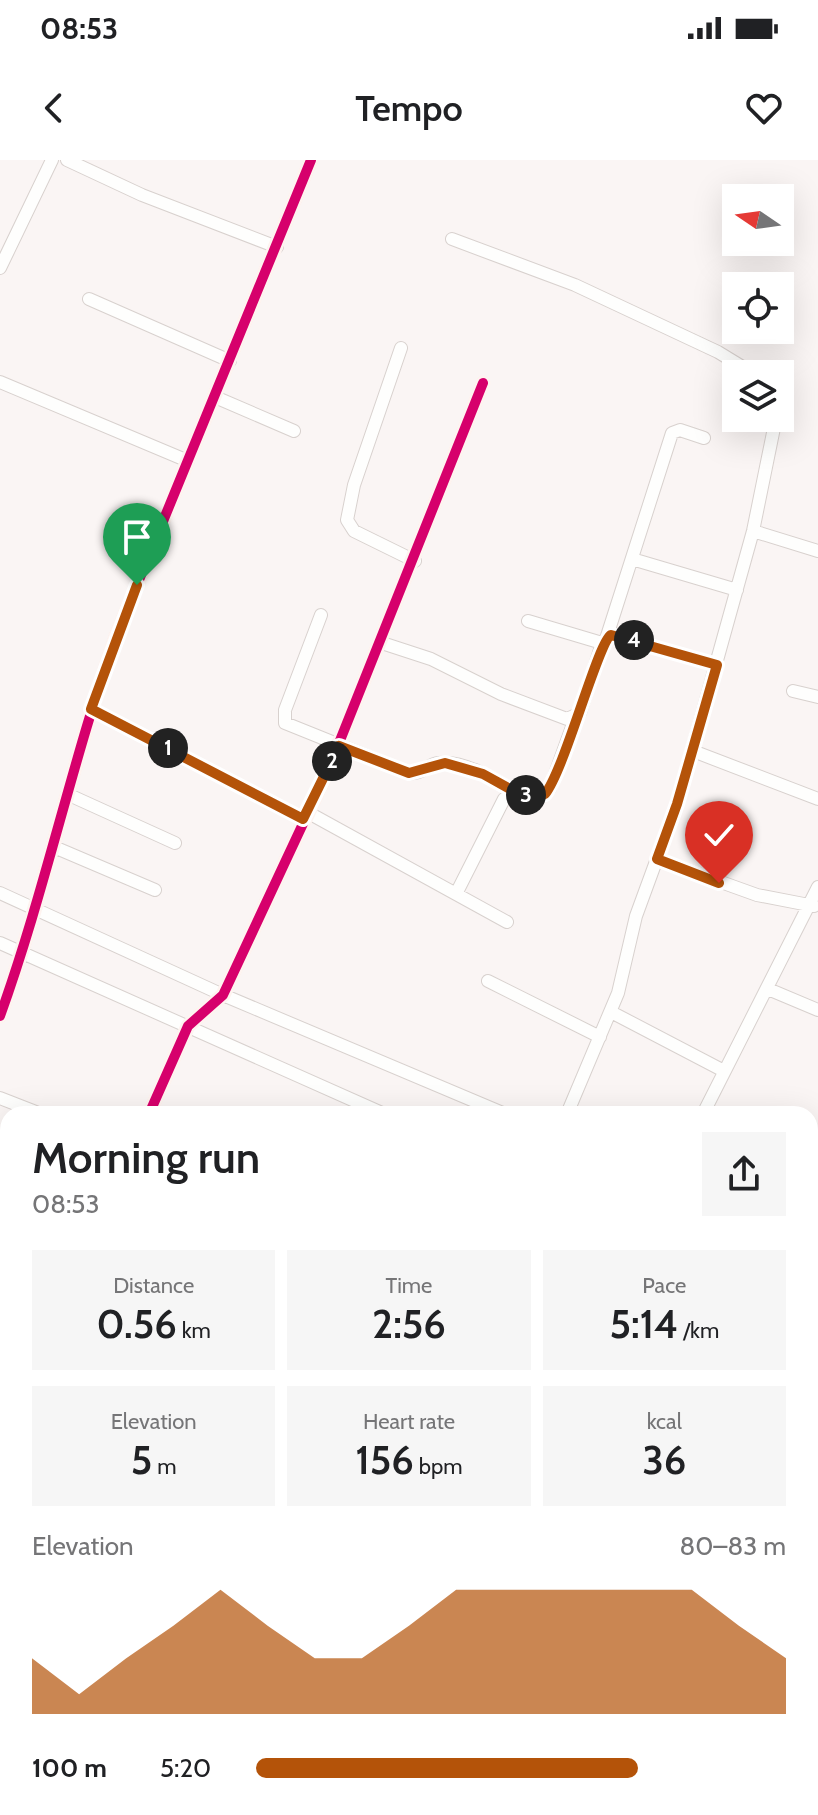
<!DOCTYPE html>
<meta charset="utf-8">
<style>
body{margin:0;font-family:Cabin,sans-serif;background:#f6f6f6;color:#202124;height:100vh;display:flex;flex-direction:column;font-size:30px;white-space:nowrap}
*{box-sizing:border-box;margin:0}
p{font-size:26px;color:#757577}
.icon{flex:none;width:44px;height:44px;fill:none;stroke:currentColor;stroke-width:2;stroke-linecap:round;stroke-linejoin:round}
.map{position:relative;flex:1;overflow:hidden}
.panel{position:absolute;left:0px;top:946px;width:818px;height:710px;display:flex;flex-direction:column;background:#fff;border-radius:24px 24px 0 0;box-shadow:0 8px 32px #0002}
.panel>*{flex:none}
.needle{width:52px;rotate:283deg}
.fabs{position:absolute;left:722px;top:24px;display:grid;gap:16px}
.fabs a{display:grid;place-items:center;width:72px;height:72px;border-radius:0px;background:#fff;box-shadow:0 8px 32px #0002;font-size:40px}
.pin{position:absolute;display:grid;place-items:center;width:68px;height:68px;color:#fff;margin:-82px -34px;border-radius:50% 50% 50% 0;rotate:-45deg;box-shadow:0 0 8px #0007}
.pin .icon{rotate:45deg}
.km{position:absolute;width:40px;height:40px;margin:-20px;border-radius:50%;background:#222;color:#fff;font-size:22px;line-height:40px;text-align:center}
.round{display:grid;place-items:center;flex:none;width:84px;height:84px;border-radius:0px;background:#f6f6f6}
.head{display:flex;align-items:center;justify-content:space-between;height:136px;padding:0 32px}
h1{font-size:44px;font-weight:600;line-height:60px}
.figures{display:grid;grid-template-columns:repeat(3,1fr);gap:12px;height:136px;padding:8px 32px}
.figures div{display:grid;align-content:center;border-radius:0px;background:#f6f6f6;text-align:center}
.figures b{font-size:40px;font-weight:600}
.figures small{font-size:22px;font-weight:400}
.figures p{font-size:22px}
.chart{height:224px;padding:16px 32px}
.chart p{display:flex;justify-content:space-between}
.chart svg{width:100%;height:144px;margin-top:8px;fill:#b45309;opacity:.7}
ul{padding:0 32px;list-style:none;font-size:26px}
li{display:grid;grid-template-columns:128px 96px 1fr;align-items:center;height:60px}
li i{height:20px;border-radius:10px;background:#b45309}
.status{display:flex;justify-content:space-between;align-items:center;height:56px;padding:0 40px;background:#fff;direction:ltr}
.status svg{height:22px;fill:currentColor}
header{display:flex;justify-content:space-between;align-items:center;height:104px;padding:0 32px;background:#fff;font-size:36px;font-weight:600}
.map>svg:first-child{display:block}
.lines{fill:none;stroke-linecap:round;stroke-linejoin:round}
.lane-casing{stroke:#d8d1ce;stroke-width:8}
.street-casing{stroke:#d8d1ce;stroke-width:14}
.lane{stroke:#fefefd;stroke-width:6}
.street{stroke:#fefefd;stroke-width:12}
.cycleway-casing{stroke:#fef4f0;stroke-width:15}
.cycleway{stroke:#d6006c;stroke-width:10}
.route-casing{stroke:#fff;stroke-width:16}
.route{stroke:#b45309;stroke-width:10}
</style>
<div class="status"><b>08:53</b><svg viewBox="0 0 49 12"><path d="M0 12V9h3v3zM5 12V6h3v6zM10 12V3h3v9zM15 12V0h3v12zM26 1h20v11H26zM47 4h2v5h-2z"/></svg></div>
<header><svg class="icon" aria-label="back" viewBox="0 0 24 24"><path d="M15 5l-7 7 7 7"/></svg>Tempo<svg class="icon" aria-label="heart" viewBox="0 0 24 24"><path d="M12 20l-8-8c-3-5 5-10 8-4 3-6 11-1 8 4z"/></svg></header>
<div class="map">
<svg width="818" height="1655" viewBox="0 0 818 1655">
<rect width="100%" height="100%" fill="#faf5f4"/>
<g class="lines">
<defs>
<path id="lane" d="M237 1655 240 1648"/>
<path id="street" d="M67 0 142 35 277 87
M452 79 575 125 718 192 754 214
M0 108 52 0
M89 139 230 201
M401 188 354 325 347 360 354 371 415 401
M0 222 188 301
M215 237 294 271
M753 371 818 391
M632 399 737 430
M321 455 285 550V563L409 613C422 615 427 604 439 603 464 600 496 620 517 633
M528 461 602 483
M607 476 672 273 680 270 704 278
M382 483 431 499 501 534 567 559 580 553 602 483 611 475 717 505
M793 531 818 537
M91 549 303 659
M693 591 818 639
M67 634 175 683
M307 652 507 762
M54 687 155 730
M657 699 757 735 814 746
M0 733 223 835 505 954
M456 734 504 639 517 633 538 636 550 628 576 556
M0 783 384 954
M488 821 600 877
M768 829 818 850
M611 852 724 911
M0 856C45 731 72 601 116 476L311 0
M0 938 41 954
M149 954 188 866 223 835 329 608 483 223
M567 954 618 833 636 756 677 644 753 371 776 258
M703 954 818 727
M0 1028 8 1031
M810 1084 818 1087
M810 1136 818 1140
M0 1184 8 1187
M0 1324 8 1327
M810 1330 818 1333
M810 1389 818 1393
M810 1456 818 1459
M810 1507 818 1510
M810 1591 818 1594
M718 1648 730 1655
M523 1654 526 1655
M318 1655 320 1648
M377 1655 380 1648"/>
</defs>
<!-- lane casing -->
<use href="#lane" class="lane-casing"/>
<!-- street casing -->
<use href="#street" class="street-casing"/>
<!-- lane -->
<use href="#lane" class="lane"/>
<!-- street -->
<use href="#street" class="street"/>
<defs>
<path id="cycleway" d="M0 856C45 731 72 601 116 476L311 0
M149 954 188 866 223 835 329 608 483 223"/>
</defs>
<!-- cycleway casing -->
<use href="#cycleway" class="cycleway-casing"/>
<!-- cycleway -->
<use href="#cycleway" class="cycleway"/>
</g>
<g class="lines">
<defs>
<path id="route" d="M137 425 91 549 303 659 339 586 409 613 445 603 483 614 517 633 538 636 545 634C565 609 598 482 611 475L717 505 677 644 657 699 719 723"/>
</defs>
<!-- route casing -->
<use href="#route" class="route-casing"/>
<!-- route -->
<use href="#route" class="route"/>
</g>
</svg>
<div class="fabs">
<a><svg class="needle" viewBox="-14 -14 28 28"><path d="M0-13l5 13h-10z" fill="#e53935"/><path d="M0 13l5-13h-10z" fill="#757577"/></svg></a>
<a><svg class="icon" aria-label="locate" viewBox="0 0 24 24"><circle cx="12" cy="12" r="6"/><path d="M12 2v4M12 18v4M2 12h4M18 12h4"/></svg></a>
<a><svg class="icon" aria-label="layers" viewBox="0 0 24 24"><path d="M12 4l9 5-9 5-9-5zM3 14l9 5 9-5"/></svg></a>
</div>
<div class="pin" style="left:137px;top:425px;background:#1e9e55"><svg class="icon" aria-label="arrive" viewBox="0 0 24 24"><path d="M6 21V4h12l-3 4 3 4H6"/></svg></div>
<div class="pin" style="left:719px;top:723px;background:#d93025"><svg class="icon" aria-label="check" viewBox="0 0 24 24"><path d="M5 12l5 5 9-10"/></svg></div>
<b class="km" style="left:168px;top:588px">1</b>
<b class="km" style="left:332px;top:601px">2</b>
<b class="km" style="left:526px;top:635px">3</b>
<b class="km" style="left:634px;top:480px">4</b>
<section class="panel">
<div class="head"><div><h1>Morning run</h1><p>08:53</p></div><a class="round"><svg class="icon" aria-label="share" viewBox="0 0 24 24"><path d="M12 15V3M7 8l5-5 5 5M5 13v7h14v-7"/></svg></a></div>
<div class="figures">
<div><p>Distance</p><b>0.56<small> km</small></b></div>
<div><p>Time</p><b>2:56</b></div>
<div><p>Pace</p><b>5:14<small> /km</small></b></div>
</div>
<div class="figures">
<div><p>Elevation</p><b>5<small> m</small></b></div>
<div><p>Heart rate</p><b>156<small> bpm</small></b></div>
<div><p>kcal</p><b>36</b></div>
</div>
<div class="chart"><p><span>Elevation</span>80–83 m</p>
<svg viewBox="0 0 160 44" preserveAspectRatio="none"><path d="M0 44V27L10 38L20 27L30 17L40 6L50 17L60 27L70 27L80 17L90 6L100 6L110 6L120 6L130 6L140 6L150 17L160 27V44z"/></svg>
</div>
<ul>
<li><b>100 m</b>5:20<i style="width:72%"></i></li>
</ul>
</section>
</div>
